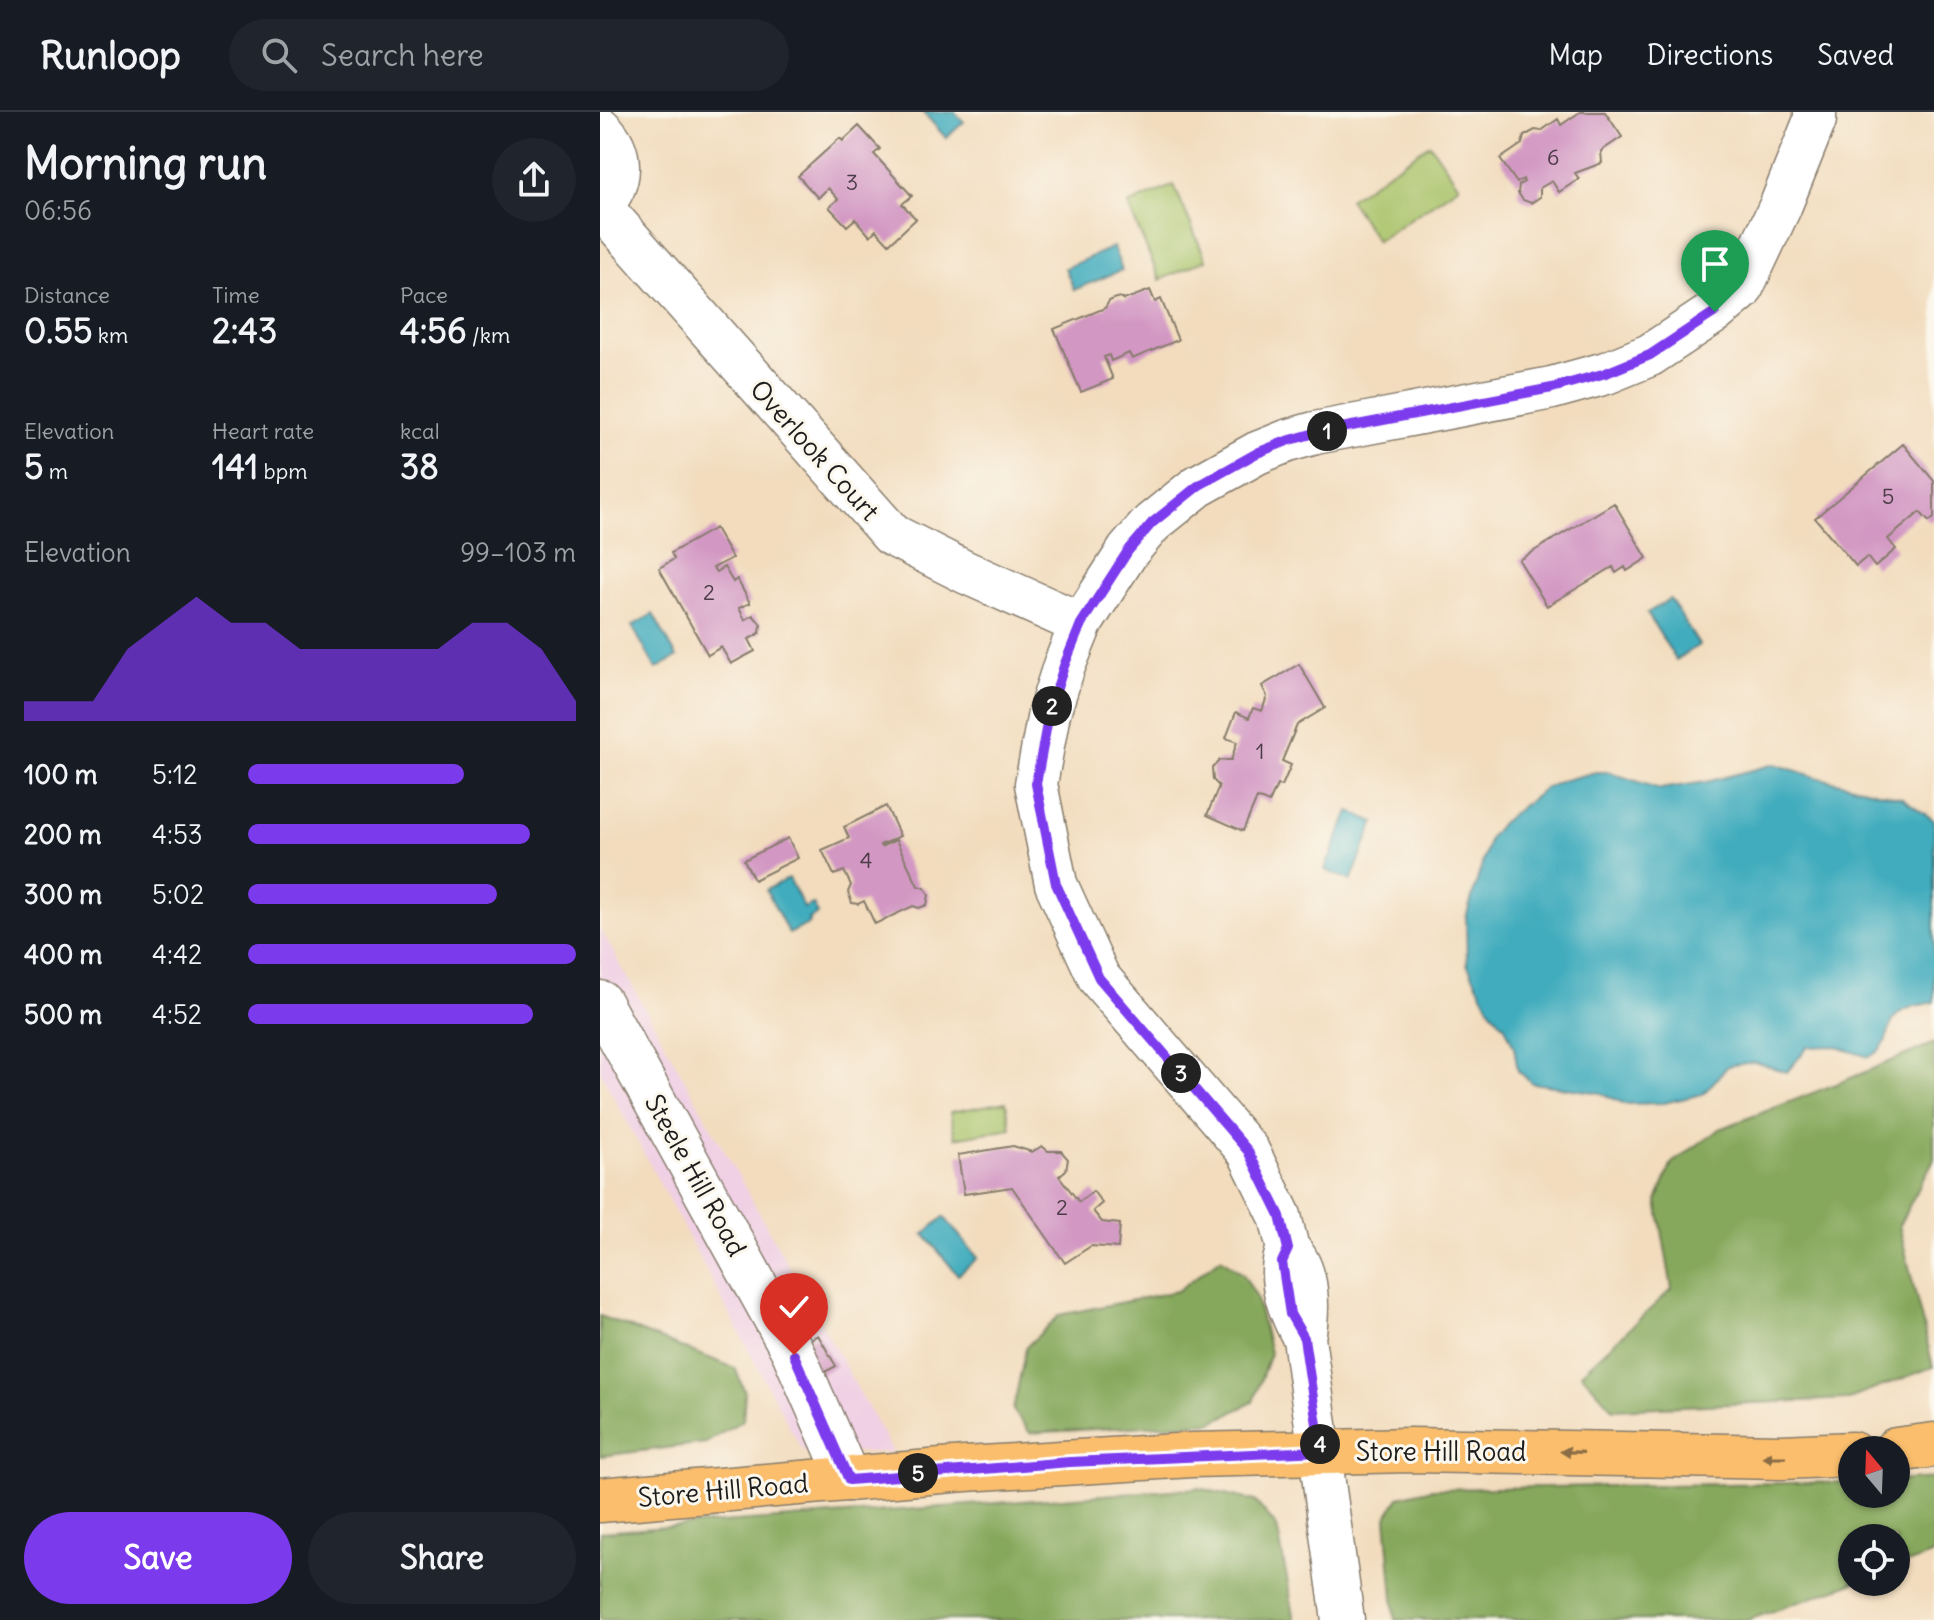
<!DOCTYPE html>
<meta charset="utf-8">
<style>
body{margin:0;font-family:Delius,sans-serif;background:#20242c;color:#f1f3f6;height:100vh;display:flex;flex-direction:column;font-size:30px;white-space:nowrap}
*{box-sizing:border-box;margin:0}
p{font-size:26px;color:#9ea1a6}
.icon{flex:none;width:44px;height:44px;fill:none;stroke:currentColor;stroke-width:2;stroke-linecap:round;stroke-linejoin:round}
.map{position:relative;flex:1;overflow:hidden}
.details{display:flex;flex-direction:column;background:#171b24;width:600px}
.details>*{flex:none}
.needle{width:52px;rotate:341deg}
.controls{position:absolute;left:1238px;top:1324px;display:grid;gap:16px}
.controls a{display:grid;place-items:center;width:72px;height:72px;border-radius:50%;background:#171b24;box-shadow:0 2px 6px #0004;font-size:40px}
.pin{position:absolute;display:grid;place-items:center;width:68px;height:68px;color:#fff;margin:-82px -34px;border-radius:50% 50% 50% 0;rotate:-45deg;box-shadow:0 0 8px #0007}
.pin .icon{rotate:45deg}
.km{position:absolute;width:40px;height:40px;margin:-20px;border-radius:50%;background:#222;color:#fff;font-size:22px;line-height:40px;text-align:center}
.round{display:grid;place-items:center;flex:none;width:84px;height:84px;border-radius:42px;background:#20242c}
.summary{display:flex;align-items:center;justify-content:space-between;height:136px;padding:0 24px}
h1{font-size:44px;font-weight:700;line-height:60px}
.figures{display:grid;grid-template-columns:repeat(3,1fr);gap:12px;height:136px;padding:8px 24px}
.figures div{display:grid;align-content:center}
.figures b{font-size:34px;font-weight:700}
.figures small{font-size:22px;font-weight:400}
.figures p{font-size:22px}
.chart{height:224px;padding:16px 24px}
.chart p{display:flex;justify-content:space-between}
.chart svg{width:100%;height:144px;margin-top:8px;fill:#7c3aed;opacity:.7}
.button{display:flex;gap:16px;margin-top:auto;padding:16px 24px}
.button a{flex:1;height:92px;border-radius:48px;background:#7c3aed;color:#fff;font-size:32px;font-weight:700;line-height:92px;text-align:center}
.button a+a{background:#20242c;color:#f1f3f6}
ul{padding:0 24px;list-style:none;font-size:26px}
li{display:grid;grid-template-columns:128px 96px 1fr;align-items:center;height:60px}
li i{height:20px;border-radius:10px;background:#7c3aed}
header{display:flex;align-items:center;gap:48px;box-sizing:border-box;height:112px;padding:0 40px;background:#171b24;border-bottom:2px solid #363941}
header strong{font-size:38px}
nav{display:flex;gap:44px;margin-inline-start:auto;font-size:28px}
.search{width:560px;height:72px;background:#20242c;display:flex;align-items:center;gap:20px;box-sizing:border-box;padding:0 28px;border-radius:44px;color:#9ea1a6;font-size:30px}
main{display:flex;flex:1;min-height:0}
.map>svg:first-child{display:block}
.built{fill:#f0d0e4}
.green{fill:#a8c267;stroke:#626f42;stroke-width:2}
.forest{fill:#86a85c;stroke:#51623c;stroke-width:2}
.water{fill:#3facbd;stroke:#2e646c;stroke-width:2}
.building{fill:#d297c3}
.lines{fill:none;stroke-linecap:round;stroke-linejoin:round}
.minor-casing{stroke:#877c6c;stroke-width:45}
.major-casing{stroke:#877c6c;stroke-width:47}
.minor{stroke:#fff;stroke-width:42}
.major{stroke:#fabe6d;stroke-width:44}
.oneway{fill:#8b6d44}
.route-casing{stroke:#fff;stroke-width:16}
.route{stroke:#7c3aed;stroke-width:10}
.labels{text-anchor:middle;dominant-baseline:central;stroke-width:6;stroke-linejoin:round;paint-order:stroke}
.number-label{font-size:22px;fill:#4a3b46}
.street-label{font-size:26px;fill:#1c1c1c;stroke:#fbf7ec}
</style>
<header>
<strong>Runloop</strong>
<div class="search"><svg class="icon" aria-label="search" viewBox="0 0 24 24"><circle cx="10" cy="10" r="6"/><path d="M15 15l6 6"/></svg>Search here</div>
<nav><a>Map</a><a>Directions</a><a>Saved</a></nav>
</header>
<main>
<section class="details">
<div class="summary"><div><h1>Morning run</h1><p>06:56</p></div><a class="round"><svg class="icon" aria-label="share" viewBox="0 0 24 24"><path d="M12 15V3M7 8l5-5 5 5M5 13v7h14v-7"/></svg></a></div>
<div class="figures">
<div><p>Distance</p><b>0.55<small> km</small></b></div>
<div><p>Time</p><b>2:43</b></div>
<div><p>Pace</p><b>4:56<small> /km</small></b></div>
</div>
<div class="figures">
<div><p>Elevation</p><b>5<small> m</small></b></div>
<div><p>Heart rate</p><b>141<small> bpm</small></b></div>
<div><p>kcal</p><b>38</b></div>
</div>
<div class="chart"><p><span>Elevation</span>99–103 m</p>
<svg viewBox="0 0 160 44" preserveAspectRatio="none"><path d="M0 44V38L10 38L20 38L30 22L40 14L50 6L60 14L70 14L80 22L90 22L100 22L110 22L120 22L130 14L140 14L150 22L160 38V44z"/></svg>
</div>
<ul>
<li><b>100 m</b>5:12<i style="width:66%"></i></li>
<li><b>200 m</b>4:53<i style="width:86%"></i></li>
<li><b>300 m</b>5:02<i style="width:76%"></i></li>
<li><b>400 m</b>4:42<i style="width:100%"></i></li>
<li><b>500 m</b>4:52<i style="width:87%"></i></li>
</ul>
<div class="button"><a>Save</a><a>Share</a></div>
</section>
<div class="map">
<svg width="1334" height="1508" viewBox="0 0 1334 1508">
<rect width="100%" height="100%" fill="#fbf7ec"/>
<filter id="ink" filterUnits="userSpaceOnUse"><feTurbulence type="fractalNoise" baseFrequency=".0125" numOctaves="2"/><feDisplacementMap in="SourceGraphic" scale="16" xChannelSelector="R" yChannelSelector="G"/><feConvolveMatrix kernelMatrix="1 2 1 2 8 2 1 2 1" color-interpolation-filters="sRGB"/></filter>
<filter id="wash" filterUnits="userSpaceOnUse"><feTurbulence type="fractalNoise" baseFrequency=".006" numOctaves="4" result="noise"/><feDisplacementMap in="SourceGraphic" scale="32" xChannelSelector="R" yChannelSelector="G"/><feGaussianBlur stdDeviation="1.8" result="paint"/><feColorMatrix in="noise" values="0 0 0 0 0 0 0 0 0 0 0 0 0 0 0 0 0 1.4 0 .05"/><feComposite in="paint" operator="in"/></filter>
<g filter="url(#wash)">
<rect width="100%" height="100%" fill="#f2dcbd"/>
<!-- built -->
<path class="built" d="M0 816 293 1340H203L0 959Z"/>
<!-- green -->
<path class="green" d="M830 32 859 74 777 129 749 87Z
M574 73 606 148 560 168 528 93Z
M406 990 411 1016 355 1026 350 1000Z"/>
<!-- forest -->
<path class="forest" d="M1334 931V1047L1299 1113 1333 1255 1249 1287 1013 1297 981 1261 1072 1177 1057 1089 1072 1051 1120 1017 1246 968Z
M621 1146 643 1162 656 1184 670 1241 653 1290 613 1310 430 1321 413 1298 426 1235 460 1203 577 1179Z
M0 1204 135 1256 145 1280 143 1308 106 1331 0 1344Z
M1334 1366V1442L1296 1456V1426H1252V1470H1256L1148 1508H795L786 1406 799 1385 832 1377 1252 1370V1382H1296V1369Z
M599 1376 655 1389 677 1415 695 1508H0V1420Z"/>
<!-- water -->
<path class="water" d="M323 0H355L364 10 346 26Z
M513 135 522 158 474 178 465 156Z
M1070 487 1099 533 1076 548 1047 501Z
M53 502 77 545 56 557 32 514Z
M1175 652 1216 665 1302 686 1334 708V890C1323 893 1306 894 1297 903 1283 919 1293 933 1269 945L1234 934 1208 935 1187 960 1154 950 1128 954 1103 982 1064 991 1025 992 1001 981 932 971 918 959 914 935 905 914 891 899 867 852 866 806 890 725 901 711 945 676 961 669 996 660H1009L1060 677 1106 670Z
M749 699 775 710 751 769 725 758Z
M189 766 204 796 213 792 218 802 209 807 210 811 189 822 166 778Z
M344 1105 378 1146 358 1163 324 1122Z"/>
<g id="blocks">
<!-- building -->
<path class="building" d="M980 0H1005L1022 25 1001 39 1002 51 975 61 979 67 959 80 952 69 940 76V85L931 91 923 88 918 81 919 73 924 70 923 67 917 71 900 47 922 32 924 24 935 18 941 19 958 7 961 13Z
M259 14 280 37 274 42 312 84 302 92 316 107 289 132 276 118 270 124 255 107 247 114 229 95 238 87 228 76 218 86 198 64 240 26 243 29Z
M550 178 555 190 561 187 578 228 532 247 529 241 511 249 509 243 504 245 513 267 481 280 454 217 505 196 509 189 519 185 524 188Z
M1303 332 1334 369V406L1329 410 1320 400 1288 427 1296 437 1275 455 1267 445 1256 454 1215 406Z
M1014 391 1047 446 1027 459 1025 455 1016 461 1013 455 947 494 919 448Z
M115 416 132 446 113 456 116 460 124 455 133 470 137 467 150 491 139 496 145 508 153 503 161 512 160 521 149 527 155 539 131 552 121 535 108 543 59 456 74 447 71 441Z
M699 552 725 596 697 613 682 649 691 653 682 674 677 673 669 691 657 686 643 719 607 703 619 674 613 668 612 656 620 648H631L637 630 626 626 636 600 649 606 653 596 662 599 667 584 662 574Z
M286 694 300 724 280 733 281 735 296 728 318 774 325 776 329 783 327 793 319 796 313 794 275 812 264 789 258 792 252 791 248 780 251 773 244 759 234 763 222 738 249 726 244 715Z
M188 726 198 746 154 768 144 748Z
M413 1034 432 1040 442 1034 448 1039H461L468 1047 466 1058 459 1064 479 1090 493 1079 502 1091 493 1099 502 1110 520 1112 518 1136 491 1134 465 1151 412 1075 364 1082 358 1043Z
M218 1223 236 1254 190 1279 174 1248Z"/>
</g>
</g>
<g filter="url(#ink)">
<use href="#blocks" fill-opacity="0" stroke="#877c6c" stroke-width="2"/>
<g class="lines">
<defs>
<path id="minor" d="M0 16C25 40 23 72 0 95
M1 95 292 423 365 460 481 512
M0 890 192 1238 249 1368
M688 1137 680 1104 648 1039 499 866 456 772 436 672 449 601 464 554 481 512 528 439 552 411 598 374 657 341 687 329 715 321 952 276 1006 261 1050 243 1115 200 1141 178 1180 95 1215 8V0
M688 1137C710 1158 709 1198 704 1226 690 1201 675 1165 688 1137Z
M704 1226 743 1508"/>
<path id="major" d="M1296 1338 1334 1333
M0 1388 365 1357 592 1343 811 1338 1182 1345 1252 1342"/>
</defs>
<!-- minor casing -->
<use href="#minor" class="minor-casing"/>
<!-- major casing -->
<use href="#major" class="major-casing"/>
<!-- minor -->
<use href="#minor" class="minor"/>
<!-- major -->
<use href="#major" class="major"/>
</g>
<!-- one-way arrows -->
<defs><path id="oneway-solid" d="M-6-.8H1V-3.2L6.5 0L1 3.2V.8H-6Z" transform="scale(2)"/></defs>
<g class="oneway">
<use href="#oneway-solid" transform="translate(972 1340) rotate(-178)"/>
<use href="#oneway-solid" transform="translate(1174 1345) rotate(-180)"/>
</g>
</g>
<g class="lines" filter="url(#ink)">
<defs>
<path id="route" d="M194 1243 249 1368 470 1350 721 1339 704 1226 690 1202 682 1150 688 1137 680 1104 648 1039 499 866 456 772 436 672 449 601 464 554 481 512 528 439 552 411 598 374 657 341 687 329 715 321 952 276 1006 261 1050 243 1115 200"/>
</defs>
<!-- route casing -->
<use href="#route" class="route-casing"/>
<!-- route -->
<use href="#route" class="route"/>
</g>
<g class="labels">
<!-- number labels -->
<g class="number-label">
<text x="953" y="45">6</text>
<text x="252" y="70">3</text>
<text x="1288" y="384">5</text>
<text x="109" y="480">2</text>
<text x="660" y="639">1</text>
<text x="266" y="748">4</text>
<text x="462" y="1095">2</text>
</g>
<!-- street labels -->
<g class="street-label">
<text transform="translate(215 338) rotate(48)">Overlook Court</text>
<text transform="translate(96 1063) rotate(61)">Steele Hill Road</text>
<text x="841" y="1339">Store Hill Road</text>
<text transform="translate(123 1378) rotate(-5)">Store Hill Road</text>
</g>
</g>
</svg>
<div class="controls">
<a><svg class="needle" viewBox="-14 -14 28 28"><path d="M0-13l5 13h-10z" fill="#e53935"/><path d="M0 13l5-13h-10z" fill="#9ea1a6"/></svg></a>
<a><svg class="icon" aria-label="locate" viewBox="0 0 24 24"><circle cx="12" cy="12" r="6"/><path d="M12 2v4M12 18v4M2 12h4M18 12h4"/></svg></a>
</div>
<div class="pin" style="left:1115px;top:200px;background:#1e9e55"><svg class="icon" aria-label="arrive" viewBox="0 0 24 24"><path d="M6 21V4h12l-3 4 3 4H6"/></svg></div>
<div class="pin" style="left:194px;top:1243px;background:#d93025"><svg class="icon" aria-label="check" viewBox="0 0 24 24"><path d="M5 12l5 5 9-10"/></svg></div>
<b class="km" style="left:727px;top:319px">1</b>
<b class="km" style="left:452px;top:594px">2</b>
<b class="km" style="left:581px;top:961px">3</b>
<b class="km" style="left:720px;top:1332px">4</b>
<b class="km" style="left:318px;top:1361px">5</b>
</div>
</main>
